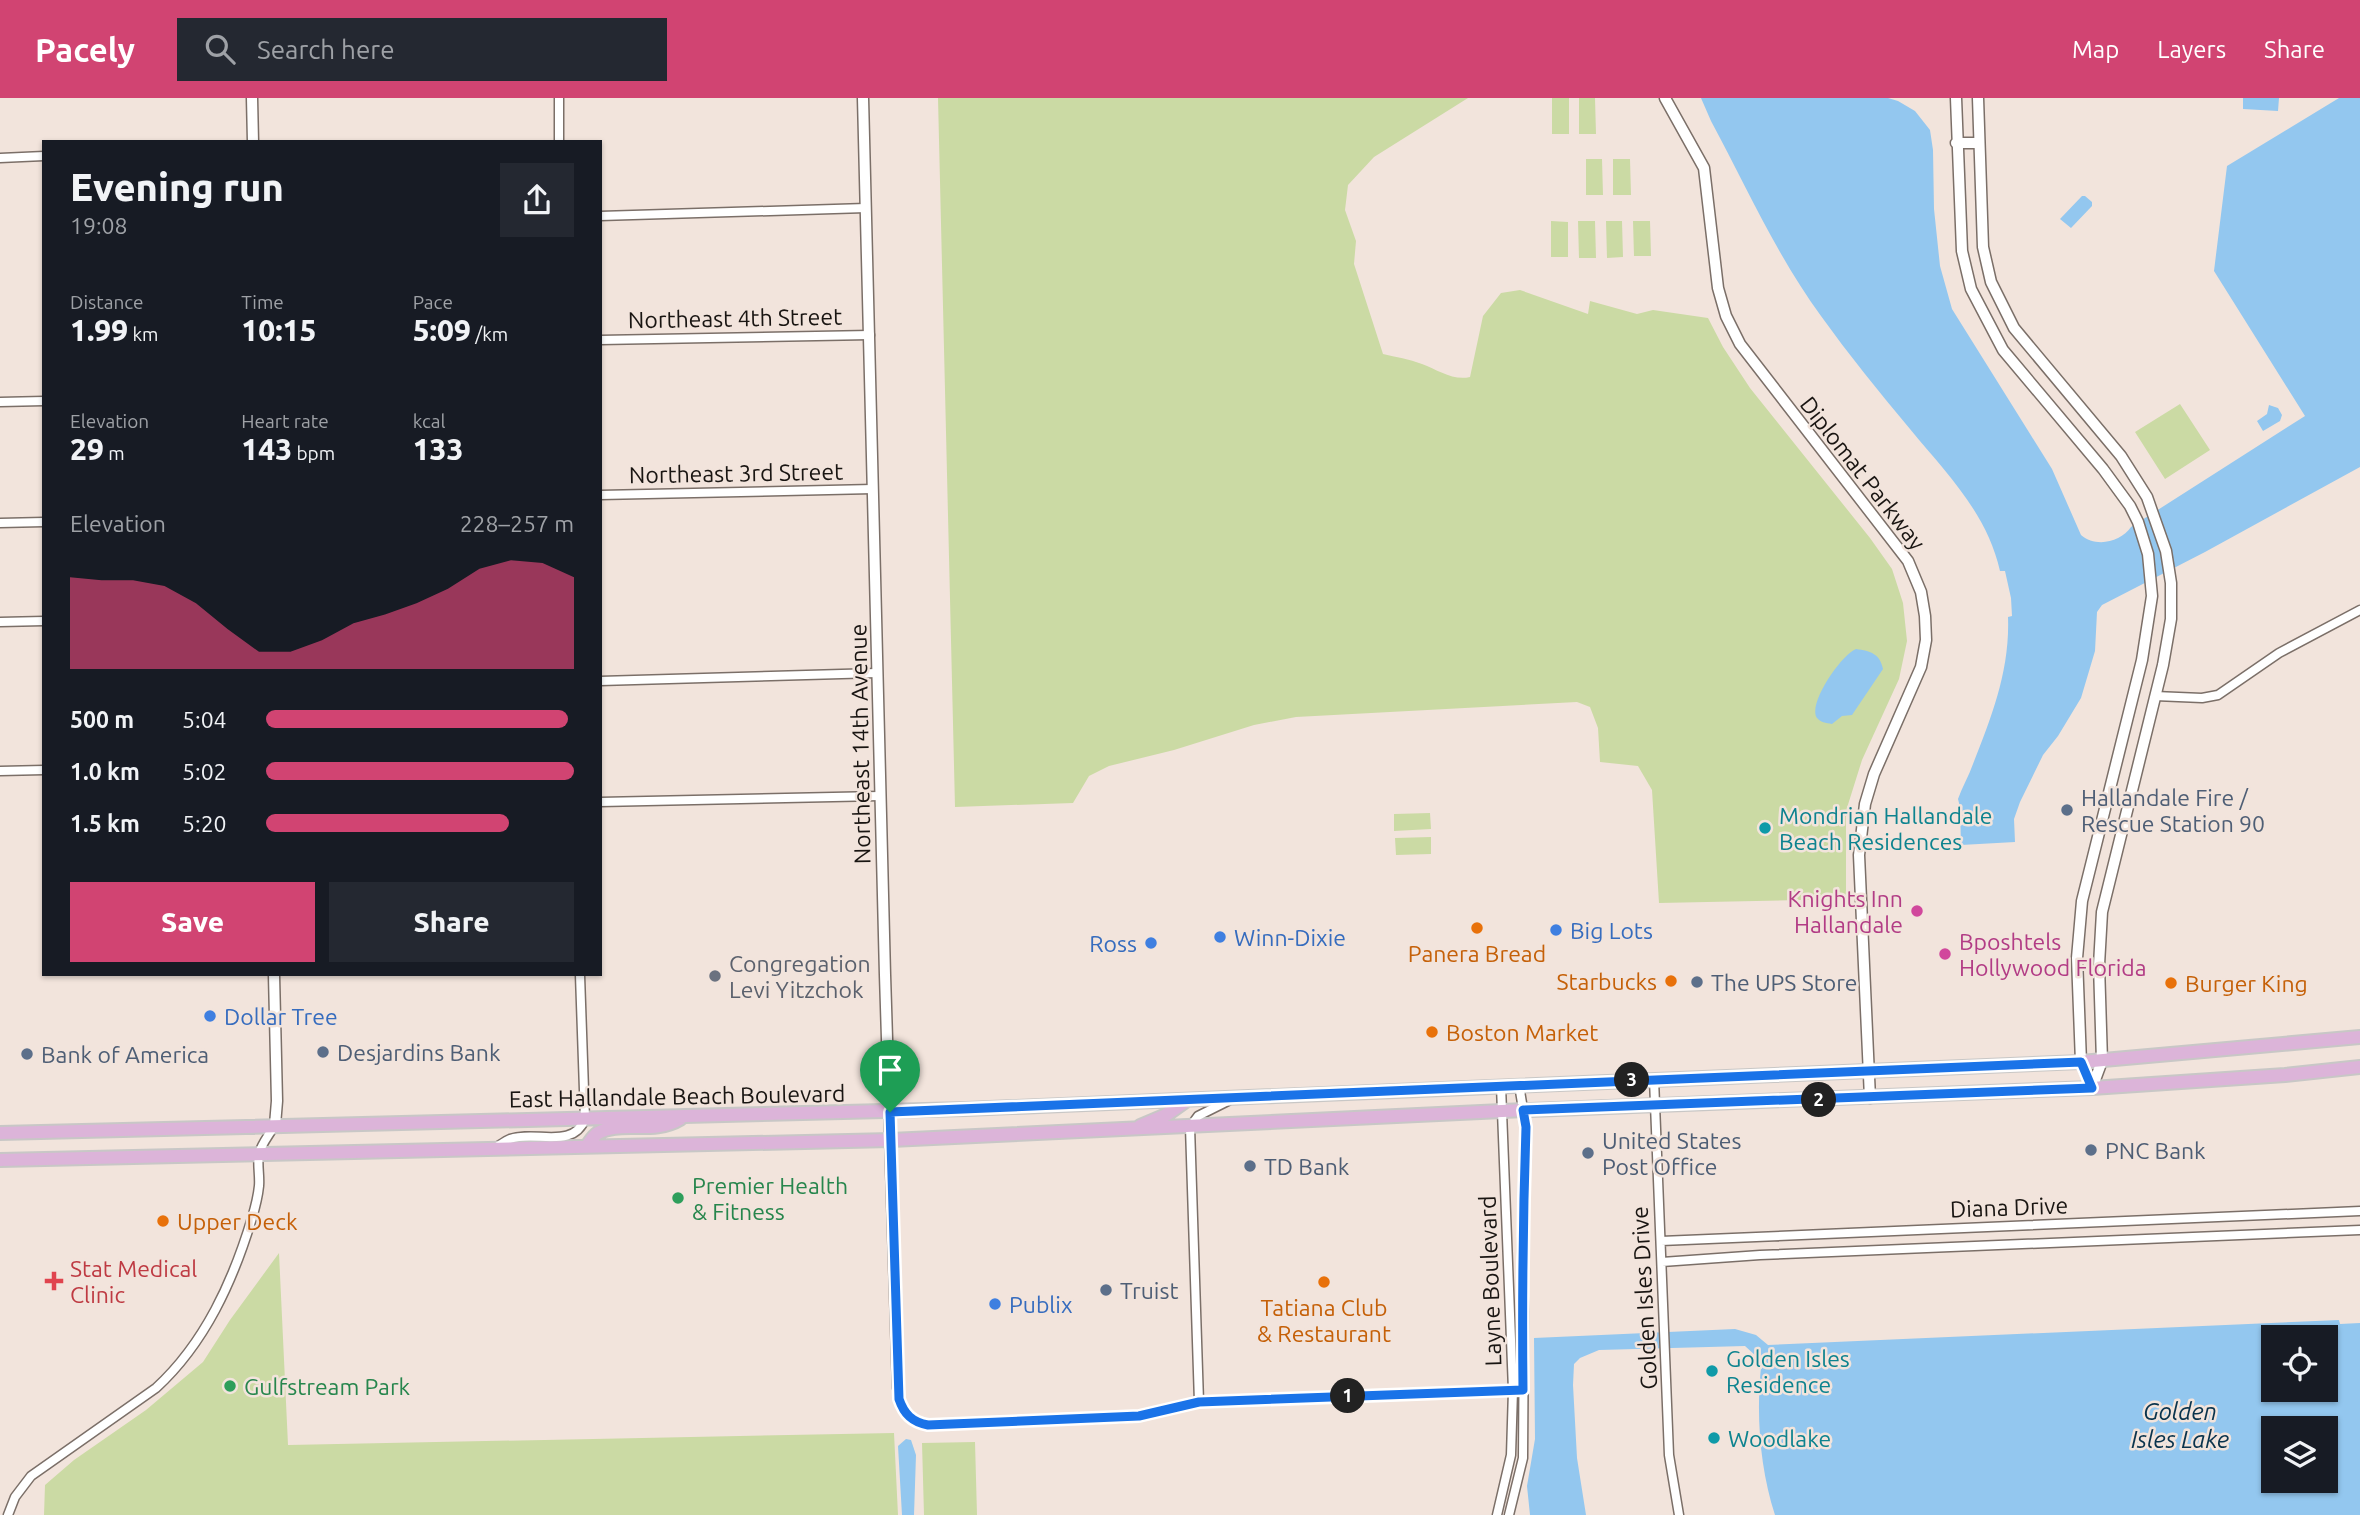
<!DOCTYPE html>
<meta charset="utf-8">
<style>
body{margin:0;font-family:Ubuntu,sans-serif;background:#242831;color:#f1f3f6;height:100vh;display:flex;flex-direction:column;font-size:26px;white-space:nowrap}
*{box-sizing:border-box;margin:0}
p{font-size:23px;color:#9ea1a6}
.icon{flex:none;width:38px;height:38px;fill:none;stroke:currentColor;stroke-width:2;stroke-linecap:round;stroke-linejoin:round}
.map{position:relative;flex:1;overflow:hidden}
.drawer{position:absolute;left:42px;top:42px;width:560px;height:836px;display:flex;flex-direction:column;background:#171b24;border-radius:0px;box-shadow:0 2px 5px #0004}
.drawer>*{flex:none}
.tools{position:absolute;left:2261px;top:1227px;display:grid;gap:14px}
.tools a{display:grid;place-items:center;width:77px;height:77px;border-radius:0px;background:#171b24;box-shadow:0 2px 5px #0004;font-size:35px}
.pin{position:absolute;display:grid;place-items:center;width:60px;height:60px;color:#fff;margin:-72px -30px;border-radius:50% 50% 50% 0;rotate:-45deg;box-shadow:0 0 7px #0007}
.pin .icon{rotate:45deg}
.km{position:absolute;width:35px;height:35px;margin:-18px;border-radius:50%;background:#222;color:#fff;font-size:19px;line-height:35px;text-align:center}
.round{display:grid;place-items:center;flex:none;width:74px;height:74px;border-radius:0px;background:#242831}
.overview{display:flex;align-items:center;justify-content:space-between;height:119px;padding:0 28px}
h1{font-size:38px;font-weight:800;line-height:52px}
.figures{display:grid;grid-template-columns:repeat(3,1fr);gap:10px;height:119px;padding:7px 28px}
.figures div{display:grid;align-content:center}
.figures b{font-size:30px;font-weight:800}
.figures small{font-size:19px;font-weight:400}
.figures p{font-size:19px}
.chart{height:196px;padding:14px 28px}
.chart p{display:flex;justify-content:space-between}
.chart svg{width:100%;height:126px;margin-top:7px;fill:#d14472;opacity:.7}
.action{display:flex;gap:14px;margin-top:auto;padding:14px 28px}
.action a{flex:1;height:80px;border-radius:0px;background:#d14472;color:#fff;font-size:28px;font-weight:800;line-height:80px;text-align:center}
.action a+a{background:#242831;color:#f1f3f6}
ul{padding:0 28px;list-style:none;font-size:23px}
li{display:grid;grid-template-columns:112px 84px 1fr;align-items:center;height:52px}
li i{height:18px;border-radius:9px;background:#d14472}
header{display:flex;align-items:center;gap:42px;box-sizing:border-box;height:98px;padding:0 35px;background:#d14472;color:#fff}
header strong{font-size:33px}
nav{display:flex;gap:38px;margin-inline-start:auto;font-size:24px}
.search{width:490px;height:63px;background:#242831;display:flex;align-items:center;gap:18px;box-sizing:border-box;padding:0 24px;border-radius:0px;color:#9ea1a6;font-size:26px}
.map>svg:first-child{display:block}
.green{fill:#cbdaa4}
.water{fill:#93c7ef;fill-rule:evenodd}
.lines{fill:none;stroke-linecap:round;stroke-linejoin:round}
.minor-casing{stroke:#7b6f68;stroke-width:11}
.tertiary-casing{stroke:#7b6f68;stroke-width:13}
.primary-casing{stroke:#c8c7c6;stroke-width:16}
.minor{stroke:#fff;stroke-width:8}
.tertiary{stroke:#fff;stroke-width:10}
.primary{stroke:#dcb4d9;stroke-width:12}
.route-casing{stroke:#fff;stroke-width:14}
.route{stroke:#1a73e8;stroke-width:9}
.service-dot{fill:#5c6f8a;stroke:#f2e4dc;stroke-width:2.5}
.culture-dot{fill:#0f9aa8;stroke:#f2e4dc;stroke-width:2.5}
.hotel-dot{fill:#d1479c;stroke:#f2e4dc;stroke-width:2.5}
.food-dot{fill:#e8710a;stroke:#f2e4dc;stroke-width:2.5}
.shop-dot{fill:#3f7fe0;stroke:#f2e4dc;stroke-width:2.5}
.worship-dot{fill:#6b7280;stroke:#f2e4dc;stroke-width:2.5}
.leisure-dot{fill:#2e9e5b;stroke:#f2e4dc;stroke-width:2.5}
.health-dot{fill:#e0444e;stroke:#f2e4dc;stroke-width:2.5}
.labels{text-anchor:middle;dominant-baseline:central;stroke-width:5;stroke-linejoin:round;paint-order:stroke}
.street-label{font-size:23px;fill:#191512;stroke:#f2e4dc}
.service-label{font-size:23px;fill:#4e5e75;stroke:#f2e4dc;text-anchor:start}
.culture-label{font-size:23px;fill:#0d838f;stroke:#f2e4dc;text-anchor:start}
.hotel-label{font-size:23px;fill:#b23c85;stroke:#f2e4dc;text-anchor:end}
.shop-label{font-size:23px;fill:#366cbe;stroke:#f2e4dc;text-anchor:start}
.food-label{font-size:23px;fill:#c56008;stroke:#f2e4dc;text-anchor:start}
.worship-label{font-size:23px;fill:#5b616d;stroke:#f2e4dc;text-anchor:start}
.leisure-label{font-size:23px;fill:#27864d;stroke:#f2e4dc;text-anchor:start}
.health-label{font-size:23px;fill:#be3a42;stroke:#f2e4dc;text-anchor:start}
.water-label{font-size:24px;font-style:italic;fill:#09334d;stroke:#f2e4dc}
</style>
<header>
<strong>Pacely</strong>
<div class="search"><svg class="icon" aria-label="search" viewBox="0 0 24 24"><circle cx="10" cy="10" r="6"/><path d="M15 15l6 6"/></svg>Search here</div>
<nav><a>Map</a><a>Layers</a><a>Share</a></nav>
</header>
<div class="map">
<svg width="2360" height="1417" viewBox="0 0 2360 1417">
<rect width="100%" height="100%" fill="#f2e4dc"/>
<!-- green -->
<path class="green" d="M938 0H1468L1374 59 1348 87 1345 112 1356 143 1354 166 1383 256C1396 259 1409 261 1422 266 1438 272 1453 283 1470 279L1483 218 1501 195 1520 192 1588 216 1590 203 1637 216 1653 212 1708 220 1723 249 1750 290 1870 440 1892 471 1903 505 1907 543 1899 581 1862 662 1846 713V801L1659 805 1652 692 1638 668 1600 664 1598 630 1590 609 1577 604 1296 619 1254 627 1174 652 1109 668 1089 678 1073 705 955 709Z
M1552 0H1569V36H1552Z
M1579 0H1595L1596 36H1579Z
M1586 61H1602L1603 97H1586Z
M1613 61H1630L1631 97H1613Z
M1551 123 1568 124V159H1551Z
M1578 123H1595L1596 160H1579Z
M1606 123H1622L1623 159 1607 160Z
M1633 123H1650L1651 158H1634Z
M2180 306 2210 352 2165 381 2135 334Z
M1430 715 1431 731 1394 733V716Z
M1431 739V756L1396 757 1395 740Z
M279 1155 288 1347 894 1335 898 1417H44L45 1387 74 1362 146 1312 203 1264 230 1222Z
M975 1344 977 1417H924L922 1345Z"/>
<!-- water -->
<path class="water" d="M1701 0H1888L1898 3 1915 13 1930 32 1933 52 1934 111 1940 168 1952 211 2052 371 2081 437C2096 450 2121 444 2131 429L2305 318 2214 173 2227 68 2339 0H2360V369L2205 454 2102 507 2097 514 2095 553 2081 600 2058 638 2043 657 2020 704 2014 721 2015 744 1961 747 1960 709 1958 701C1962 689 1969 678 1973 666 1992 618 2010 572 2008 519L2012 518 2011 500 2005 473H2000C1987 415 1947 376 1910 331 1879 294 1849 257 1821 218 1777 158 1746 88 1711 23Z
M2243 0H2279L2278 13 2243 11Z
M2082 98H2085L2092 104V108L2071 130 2060 121Z
M2269 307 2278 310 2282 317 2280 323 2263 333 2257 323 2267 316Z
M1856 551C1871 553 1880 556 1883 571L1852 617 1842 618 1832 626C1826 625 1820 624 1817 620 1807 606 1842 556 1856 551Z
M2339 1222 2340 1226 2360 1225V1417H1775C1760 1371 1756 1318 1761 1269L1757 1259 1745 1248 1599 1252 1580 1260 1574 1266 1573 1287 1577 1360 1586 1417H1530L1527 1388 1535 1341 1534 1240 1735 1231 1756 1237 1768 1247ZM2273 1239H2326V1292H2273ZM2273 1330H2326V1382H2273Z
M906 1341 911 1342 916 1357 914 1417H902L898 1348Z"/>
<g class="lines">
<defs>
<path id="minor" d="M559 0V44
M0 60 44 58
M600 118 866 110
M600 242 870 237
M0 304 44 303
M600 397 873 391
M0 425 44 424
M0 524 44 523
M600 583 877 575
M2155 598 2202 600 2218 597 2279 555 2360 512
M0 673 44 672
M600 704 880 698
M1654 981 1669 1357 1679 1417
M495 1050C500 1047 505 1043 510 1041 535 1032 573 1052 585 1021L580 877
M1661 1143 2360 1113
M1662 1164 1760 1157 2360 1132
M898 1290C899 1310 908 1323 928 1327L1138 1319 1199 1304 1523 1292
M1199 1304 1190 1029 1198 1018 1228 1003
M8 1417 15 1399 31 1378 156 1290C205 1245 233 1183 252 1120 255 1110 258 1098 259 1088 260 1078 257 1066 259 1056 261 1046 270 1036 274 1028
M1497 1417 1511 1357 1513 1292 1501 988
M1509 1417 1523 1360 1524 1213 1522 1154 1526 1029 1519 987"/>
<path id="tertiary" d="M252 0 253 44
M863 0 885 877 898 1290
M1665 0 1704 70 1718 190 1726 218 1740 246 1908 463 1921 494 1925 518 1926 542 1921 569 1874 676 1865 706 1859 757 1870 1000
M1956 0 1962 153 1971 191 2003 252 2103 371 2130 408 2138 424 2148 456 2152 498 2142 562 2082 803 2077 860 2081 964 2092 990
M1978 0 1983 149 1991 184 2014 230 2121 358 2147 399 2166 453 2171 485V521L2163 567 2102 814 2099 867 2102 963 2092 990
M1956 45H1978
M274 877 277 1003 275 1027"/>
<path id="primary" d="M1140 1028 1166 1017 1187 1002
M0 1035 966 1011 2081 964 2360 939
M587 1048C590 1044 593 1038 598 1035 619 1022 654 1037 680 1021
M0 1062 891 1042 1502 1013 2092 990 2285 977 2360 969"/>
</defs>
<!-- minor casing -->
<use href="#minor" class="minor-casing"/>
<!-- tertiary casing -->
<use href="#tertiary" class="tertiary-casing"/>
<!-- primary casing -->
<use href="#primary" class="primary-casing"/>
<!-- minor -->
<use href="#minor" class="minor"/>
<!-- tertiary -->
<use href="#tertiary" class="tertiary"/>
<!-- primary -->
<use href="#primary" class="primary"/>
</g>
<g class="lines">
<defs>
<path id="route" d="M2081 964 2092 990 1523 1012 1526 1029C1523 1117 1522 1204 1523 1292L1199 1304 1139 1318 928 1327C912 1324 904 1316 899 1301L890 1014Z"/>
</defs>
<!-- route casing -->
<use href="#route" class="route-casing"/>
<!-- route -->
<use href="#route" class="route"/>
</g>
<!-- markers -->
<g class="service-dot">
<circle cx="2067" cy="712" r="7"/>
<circle cx="1697" cy="884" r="7"/>
<circle cx="323" cy="954" r="7"/>
<circle cx="27" cy="956" r="7"/>
<circle cx="2091" cy="1052" r="7"/>
<circle cx="1588" cy="1055" r="7"/>
<circle cx="1250" cy="1068" r="7"/>
<circle cx="1106" cy="1192" r="7"/>
</g>
<g class="culture-dot">
<circle cx="1765" cy="730" r="7"/>
<circle cx="1712" cy="1273" r="7"/>
<circle cx="1714" cy="1340" r="7"/>
</g>
<g class="hotel-dot">
<circle cx="1917" cy="813" r="7"/>
<circle cx="1945" cy="856" r="7"/>
</g>
<g class="food-dot">
<circle cx="1477" cy="830" r="7"/>
<circle cx="1671" cy="883" r="7"/>
<circle cx="2171" cy="885" r="7"/>
<circle cx="1432" cy="934" r="7"/>
<circle cx="163" cy="1123" r="7"/>
<circle cx="1324" cy="1184" r="7"/>
</g>
<g class="shop-dot">
<circle cx="1556" cy="832" r="7"/>
<circle cx="1220" cy="839" r="7"/>
<circle cx="1151" cy="845" r="7"/>
<circle cx="210" cy="918" r="7"/>
<circle cx="995" cy="1206" r="7"/>
</g>
<circle class="worship-dot" cx="715" cy="878" r="7"/>
<g class="leisure-dot">
<circle cx="678" cy="1100" r="7"/>
<circle cx="230" cy="1288" r="7"/>
</g>
<path class="health-dot" d="M50.5 1172.5h7v7h7v7h-7v7h-7v-7h-7v-7h7z"/>
<g class="labels">
<!-- street labels -->
<g class="street-label">
<text transform="translate(735 220) rotate(-1)">Northeast 4th Street</text>
<text transform="translate(736 375) rotate(-1)">Northeast 3rd Street</text>
<text transform="translate(1863 375) rotate(52)">Diplomat Parkway</text>
<text transform="translate(860 646) rotate(-91)">Northeast 14th Avenue</text>
<text transform="translate(677 998) rotate(-1)">East Hallandale Beach Boulevard</text>
<text transform="translate(2009 1109) rotate(-2)">Diana Drive</text>
<text transform="translate(1490 1183) rotate(-92)">Layne Boulevard</text>
<text transform="translate(1644 1200) rotate(-93)">Golden Isles Drive</text>
</g>
<!-- service labels -->
<g class="service-label">
<text x="2081" y="699">Hallandale Fire /<tspan x="2081" dy="26">Rescue Station 90</tspan></text>
<text x="1711" y="884">The UPS Store</text>
<text x="337" y="954">Desjardins Bank</text>
<text x="41" y="956">Bank of America</text>
<text x="1602" y="1042">United States<tspan x="1602" dy="26">Post Office</tspan></text>
<text x="2105" y="1052">PNC Bank</text>
<text x="1264" y="1068">TD Bank</text>
<text x="1120" y="1192">Truist</text>
</g>
<!-- culture labels -->
<g class="culture-label">
<text x="1779" y="717">Mondrian Hallandale<tspan x="1779" dy="26">Beach Residences</tspan></text>
<text x="1726" y="1260">Golden Isles<tspan x="1726" dy="26">Residence</tspan></text>
<text x="1728" y="1340">Woodlake</text>
</g>
<!-- hotel labels -->
<g class="hotel-label">
<text x="1903" y="800">Knights Inn<tspan x="1903" dy="26">Hallandale</tspan></text>
<text x="1959" y="843" text-anchor="start">Bposhtels<tspan x="1959" dy="26">Hollywood Florida</tspan></text>
</g>
<!-- shop labels -->
<g class="shop-label">
<text x="1570" y="832">Big Lots</text>
<text x="1234" y="839">Winn-Dixie</text>
<text x="1137" y="845" text-anchor="end">Ross</text>
<text x="224" y="918">Dollar Tree</text>
<text x="1009" y="1206">Publix</text>
</g>
<!-- food labels -->
<g class="food-label">
<text x="1477" y="855" text-anchor="middle">Panera Bread</text>
<text x="1657" y="883" text-anchor="end">Starbucks</text>
<text x="2185" y="885">Burger King</text>
<text x="1446" y="934">Boston Market</text>
<text x="177" y="1123">Upper Deck</text>
<text x="1324" y="1209" text-anchor="middle">Tatiana Club<tspan x="1324" dy="26">&amp; Restaurant</tspan></text>
</g>
<!-- worship labels -->
<g class="worship-label">
<text x="729" y="865">Congregation<tspan x="729" dy="26">Levi Yitzchok</tspan></text>
</g>
<!-- leisure labels -->
<g class="leisure-label">
<text x="692" y="1087">Premier Health<tspan x="692" dy="26">&amp; Fitness</tspan></text>
<text x="244" y="1288">Gulfstream Park</text>
</g>
<!-- health labels -->
<g class="health-label">
<text x="70" y="1170">Stat Medical<tspan x="70" dy="26">Clinic</tspan></text>
</g>
<!-- water labels -->
<g class="water-label">
<text x="2180" y="1313">Golden<tspan x="2180" dy="28">Isles Lake</tspan></text>
</g>
</g>
</svg>
<div class="tools">
<a><svg class="icon" aria-label="locate" viewBox="0 0 24 24"><circle cx="12" cy="12" r="6"/><path d="M12 2v4M12 18v4M2 12h4M18 12h4"/></svg></a>
<a><svg class="icon" aria-label="layers" viewBox="0 0 24 24"><path d="M12 4l9 5-9 5-9-5zM3 14l9 5 9-5"/></svg></a>
</div>
<div class="pin" style="left:890px;top:1014px;background:#1e9e55"><svg class="icon" aria-label="arrive" viewBox="0 0 24 24"><path d="M6 21V4h12l-3 4 3 4H6"/></svg></div>
<b class="km" style="left:1348px;top:1298px">1</b>
<b class="km" style="left:1819px;top:1002px">2</b>
<b class="km" style="left:1632px;top:982px">3</b>
<section class="drawer">
<div class="overview"><div><h1>Evening run</h1><p>19:08</p></div><a class="round"><svg class="icon" aria-label="share" viewBox="0 0 24 24"><path d="M12 15V3M7 8l5-5 5 5M5 13v7h14v-7"/></svg></a></div>
<div class="figures">
<div><p>Distance</p><b>1.99<small> km</small></b></div>
<div><p>Time</p><b>10:15</b></div>
<div><p>Pace</p><b>5:09<small> /km</small></b></div>
</div>
<div class="figures">
<div><p>Elevation</p><b>29<small> m</small></b></div>
<div><p>Heart rate</p><b>143<small> bpm</small></b></div>
<div><p>kcal</p><b>133</b></div>
</div>
<div class="chart"><p><span>Elevation</span>228–257 m</p>
<svg viewBox="0 0 160 44" preserveAspectRatio="none"><path d="M0 44V12L10 13L20 13L30 15L40 21L50 30L60 38L70 38L80 34L90 28L100 25L110 21L120 16L130 9L140 6L150 7L160 12V44z"/></svg>
</div>
<ul>
<li><b>500 m</b>5:04<i style="width:98%"></i></li>
<li><b>1.0 km</b>5:02<i style="width:100%"></i></li>
<li><b>1.5 km</b>5:20<i style="width:79%"></i></li>
</ul>
<div class="action"><a>Save</a><a>Share</a></div>
</section>
</div>
